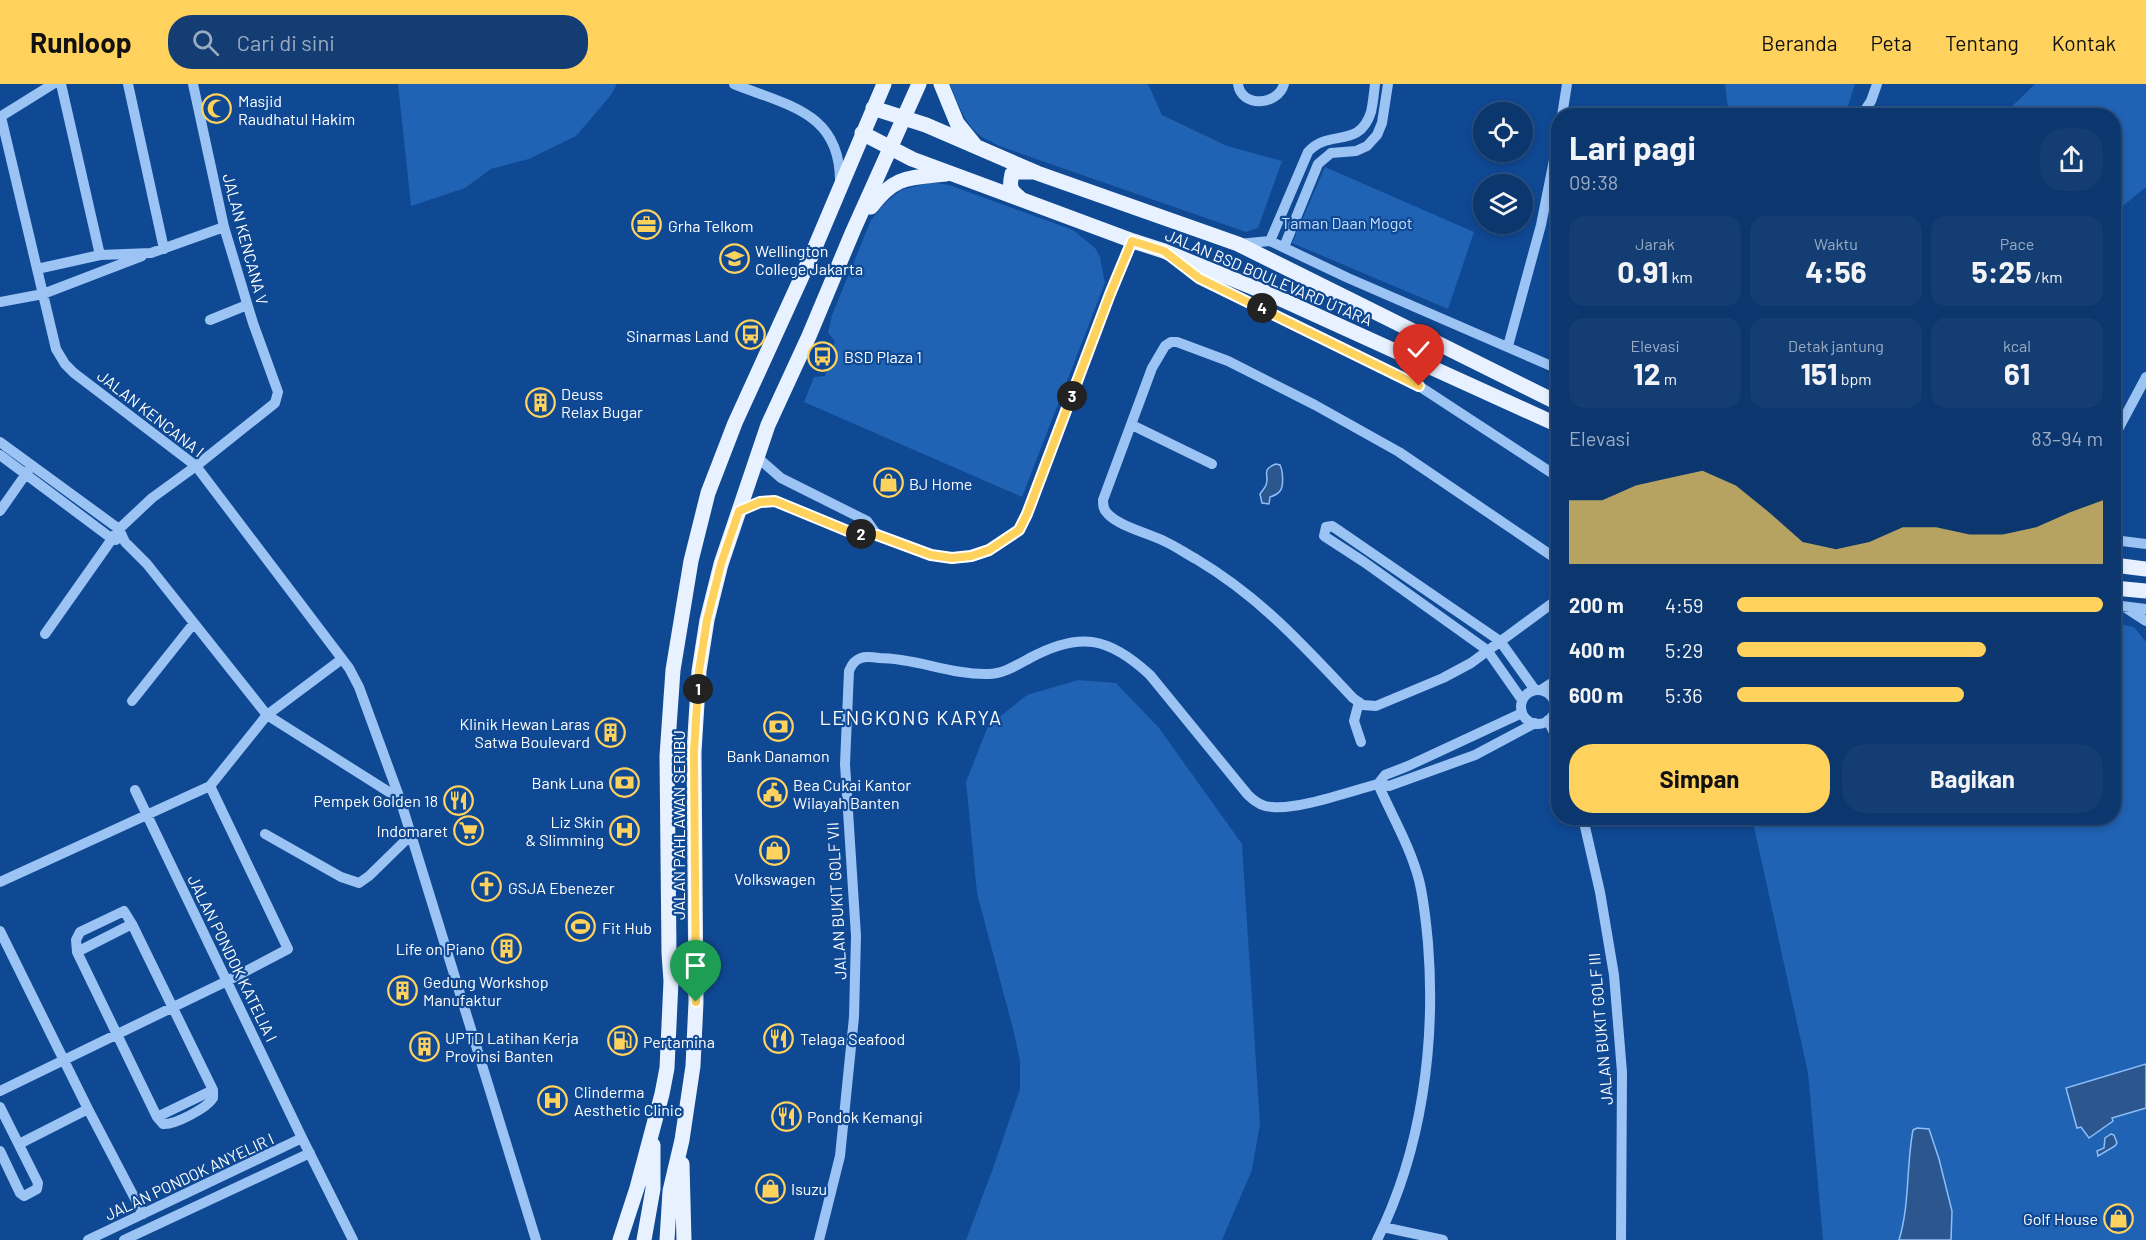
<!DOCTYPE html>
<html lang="id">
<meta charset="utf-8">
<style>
body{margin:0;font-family:Barlow,sans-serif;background:#143e73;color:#f1f3f6;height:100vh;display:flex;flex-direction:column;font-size:22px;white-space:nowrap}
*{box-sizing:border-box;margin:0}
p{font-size:20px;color:#9aabc2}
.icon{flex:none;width:33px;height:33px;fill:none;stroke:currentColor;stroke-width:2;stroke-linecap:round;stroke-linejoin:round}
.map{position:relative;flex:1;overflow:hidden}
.panel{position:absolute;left:1551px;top:24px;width:570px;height:717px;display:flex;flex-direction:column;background:#0b366e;border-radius:24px;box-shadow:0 3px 9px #0003,0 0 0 2px #2b5081}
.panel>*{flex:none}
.buttons{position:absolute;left:1473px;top:18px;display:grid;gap:12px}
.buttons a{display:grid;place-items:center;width:60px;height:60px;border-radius:50%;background:#0b366e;box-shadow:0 3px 9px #0003,0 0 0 2px #2b5081;font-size:30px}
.pin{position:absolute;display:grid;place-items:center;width:51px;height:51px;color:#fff;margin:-62px -26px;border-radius:50% 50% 50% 0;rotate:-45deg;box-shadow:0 0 6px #0007}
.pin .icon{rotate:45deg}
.km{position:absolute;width:30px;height:30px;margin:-15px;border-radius:50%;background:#222;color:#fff;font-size:16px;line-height:30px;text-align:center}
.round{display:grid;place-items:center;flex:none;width:63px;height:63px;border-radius:24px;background:#143e73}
.summary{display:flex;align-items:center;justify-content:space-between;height:102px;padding:0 18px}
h1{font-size:33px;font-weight:700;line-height:45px}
.stats{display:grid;grid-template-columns:repeat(3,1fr);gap:9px;height:102px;padding:6px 18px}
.stats div{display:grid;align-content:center;border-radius:15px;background:#143e73;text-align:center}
.stats b{font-size:30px;font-weight:700}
.stats small{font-size:16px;font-weight:400}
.stats p{font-size:16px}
.chart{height:168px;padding:12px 18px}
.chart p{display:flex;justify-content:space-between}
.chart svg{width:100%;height:108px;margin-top:6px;fill:#ffd25e;opacity:.7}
.cta{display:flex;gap:12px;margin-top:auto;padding:12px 18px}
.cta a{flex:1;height:69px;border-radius:24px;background:#ffd25e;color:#111;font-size:24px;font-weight:700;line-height:69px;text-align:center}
.cta a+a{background:#143e73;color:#f1f3f6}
ul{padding:0 18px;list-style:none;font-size:20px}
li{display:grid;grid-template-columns:96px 72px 1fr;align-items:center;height:45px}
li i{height:15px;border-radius:8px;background:#ffd25e}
header{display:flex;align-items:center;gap:36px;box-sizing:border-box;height:84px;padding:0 30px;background:#ffd25e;color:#111}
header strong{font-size:28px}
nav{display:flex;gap:33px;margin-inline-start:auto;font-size:21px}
.search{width:420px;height:54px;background:#143e73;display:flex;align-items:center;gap:15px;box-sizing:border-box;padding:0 21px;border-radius:24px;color:#9aabc2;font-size:22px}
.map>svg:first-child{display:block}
.green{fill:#2062b3}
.water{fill:#2c568e;stroke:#8dbef8;stroke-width:1.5}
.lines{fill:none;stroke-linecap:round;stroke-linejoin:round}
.minor{stroke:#9bc3f4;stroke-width:10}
.major{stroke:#e8f1ff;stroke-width:15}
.route-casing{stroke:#fff;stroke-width:12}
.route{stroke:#ffd25e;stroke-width:8}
.labels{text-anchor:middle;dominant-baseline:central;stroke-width:4.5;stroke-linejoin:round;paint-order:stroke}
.poi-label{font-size:16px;fill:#fff;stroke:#0f4893;text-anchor:start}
.park-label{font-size:16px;fill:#c3defe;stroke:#0f4893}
.street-label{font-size:16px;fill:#fff;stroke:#0f4893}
.quarter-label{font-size:20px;letter-spacing:1.5px;fill:#fff;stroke:#0f4893}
</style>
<header>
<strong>Runloop</strong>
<div class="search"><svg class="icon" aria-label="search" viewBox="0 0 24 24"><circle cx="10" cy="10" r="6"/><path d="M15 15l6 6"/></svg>Cari di sini</div>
<nav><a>Beranda</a><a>Peta</a><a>Tentang</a><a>Kontak</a></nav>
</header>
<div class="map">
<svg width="2146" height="1156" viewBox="0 0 2146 1156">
<rect width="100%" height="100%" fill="#0f4893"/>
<!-- green -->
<path class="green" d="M398 0H617L611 11 576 52 529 75 491 85 465 104 411 122Z
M950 0H1148L1162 31 1227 62 1282 77 1258 144 1246 148 999 62C993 58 984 55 978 50 964 38 957 17 950 0Z
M1725 0H1855L1845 31 1729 32Z
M2035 0H2146V103L2114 129V32L2003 31Z
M1325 83 1474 148 1448 225 1292 159Z
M933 98 949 101 1073 146 1095 164 1100 173 1105 199 1022 413 804 318 814 293 825 292 835 257 828 249 832 231 871 136 885 119 901 106Z
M2114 539 2134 543 2146 558V1156H1823L1808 989 1752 734H2114Z
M1078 596 1116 599 1159 644 1242 760 1260 1040 1252 1086 1222 1156H966L992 1087 1020 1005V977L1013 945 977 809 966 698 988 642 1027 611Z"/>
<!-- water -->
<path class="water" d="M1276 380 1280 381C1283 387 1284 402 1280 407 1278 410 1273 412 1270 413L1269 420 1262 419 1260 410C1262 407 1265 404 1266 401 1270 391 1260 386 1276 380Z
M2146 980V1024L2112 1034 2113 1037 2089 1054 2081 1043 2077 1044 2066 1004Z
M1917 1044 1929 1045 1939 1075 1952 1127 1951 1156H1899C1910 1120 1906 1083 1913 1046Z
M2111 1050 2114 1051 2117 1059 2115 1062 2098 1072 2097 1067 2104 1064 2105 1054Z"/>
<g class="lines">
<!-- minor -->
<path class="minor" d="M61 0 100 171
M128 0 164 165
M734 0C788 22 841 28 840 99
M1238 0C1241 24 1278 22 1284 0
M1562 32 1567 0
M1861 32 1871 17 1877 0
M0 33 53 0
M1 33 56 265 65 280 74 289 196 382 349 584 359 603 400 715 536 1156
M1270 157 1308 68C1329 44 1359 66 1371 28 1373 19 1374 9 1375 0
M1238 160 1270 157 1348 194 1558 285
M1284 163 1318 80 1331 69 1356 67 1367 62 1377 51 1382 39 1388 0
M1176 176 1199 194 1419 302 1558 393
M37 185 100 171 151 169 224 143
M0 218 43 210 142 172
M210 236 247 221
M1508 262 1541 141 1558 56
M1132 341 1212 380
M2114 353 2146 293
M0 358 119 445 125 458 147 480 267 631 400 715
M0 371 111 454 116 456
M757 373 781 394 867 437 877 451
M0 427 28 387
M739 427 760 418 775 417 855 450 877 451 931 471 952 474 971 473 989 467 1019 446 1027 430 1110 210 1133 157
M2114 456 2146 460
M1558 476 1399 368 1315 321 1228 277 1177 258H1171L1165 262 1152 284 1103 416C1103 421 1103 425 1107 429 1118 442 1148 449 1164 457 1175 462 1185 469 1196 475 1260 513 1303 561 1353 614L1363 621 1376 622 1443 594 1471 579 1558 515
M2114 521 2146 525
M2126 524 2146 537
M45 550 119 445 152 414 196 382 275 319 278 308 253 239 224 143 193 0
M1541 606 1558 595
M1521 623a17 17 0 1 1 34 0a17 17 0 1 1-34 0Z
M1522 616 1487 566 1364 478 1324 452 1326 443 1332 442 1338 446 1500 557 1535 606
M132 617 194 539
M1359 618 1354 637 1361 658
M1548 636 1558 657
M1378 700 1385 691 1408 682 1522 629
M210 702 267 631 342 575
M135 706 302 1054 353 1156
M1583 734 1600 808 1614 891 1622 988 1621 1156
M265 750 341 793 359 799 369 792 411 751
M0 798 210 702 288 865 227 897 0 1007
M124 827 132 840 213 1006V1014C207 1024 175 1041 163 1040L157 1033 77 868 76 856 80 848Z
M0 847 88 1025 143 1130
M77 868 132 840
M0 1023 38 1099 37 1105 24 1112 20 1109 0 1067
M157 1033 213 1006
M19 1060 88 1025
M1383 1143 1443 1156
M88 1156 302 1054
M124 1156 310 1069
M819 1156 840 1072 854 933 856 852 845 680 849 587C851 582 854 576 861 574 866 572 873 573 879 574 916 574 951 591 988 590 1003 590 1017 581 1030 574 1080 547 1109 553 1150 591L1248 711C1255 718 1262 723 1272 723 1299 726 1351 707 1378 700L1389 702 1475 671 1535 639
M1377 1156C1422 1066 1436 959 1428 859 1426 838 1424 816 1419 796 1410 762 1392 732 1378 700"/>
<!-- major -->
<path class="major" d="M941 0 957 39 974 60
M873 24 926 41 1037 89 1238 160 1558 319
M862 49 912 75 1133 157 1164 167 1274 212 1558 341
M1020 114C1010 106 1009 103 1012 90L1017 88H1031
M871 123C895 91 909 94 946 90
M2114 481 2146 485
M2114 504 2146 507
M682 1080 684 1156
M620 1156 637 1104 662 1010 667 984 671 897 669 869 667 672 673 586 691 477 708 409 735 339 813 168 884 0
M644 1156 653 1105V1061
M667 1156 670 1107 682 1056 693 982 696 918 694 668 699 587 707 536 721 480 768 341 809 252 853 147 919 0"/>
</g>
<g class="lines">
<defs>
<path id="route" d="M696 918 694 668 699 587 707 536 721 480 739 427 760 418 775 417 855 450 877 451 931 471 952 474 971 472 989 466 1019 446 1027 430 1110 210 1132 157 1164 167 1199 194 1419 302"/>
</defs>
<!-- route casing -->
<use href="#route" class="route-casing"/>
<!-- route -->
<use href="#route" class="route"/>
</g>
<!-- icons -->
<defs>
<symbol id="mosque-ring" viewBox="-11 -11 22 22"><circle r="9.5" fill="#0f4893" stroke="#ffd25e" stroke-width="1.5"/><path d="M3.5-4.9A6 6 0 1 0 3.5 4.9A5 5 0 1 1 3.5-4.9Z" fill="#ffd25e"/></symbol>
<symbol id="office-ring" viewBox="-11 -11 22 22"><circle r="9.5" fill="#0f4893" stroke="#ffd25e" stroke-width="1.5"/><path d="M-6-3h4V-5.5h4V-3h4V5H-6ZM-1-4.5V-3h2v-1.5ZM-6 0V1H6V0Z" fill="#ffd25e"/></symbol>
<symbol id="school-ring" viewBox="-11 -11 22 22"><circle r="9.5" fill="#0f4893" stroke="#ffd25e" stroke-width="1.5"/><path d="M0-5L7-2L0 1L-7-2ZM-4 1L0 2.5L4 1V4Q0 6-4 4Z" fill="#ffd25e"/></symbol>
<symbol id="bus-ring" viewBox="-11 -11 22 22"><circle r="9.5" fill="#0f4893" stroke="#ffd25e" stroke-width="1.5"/><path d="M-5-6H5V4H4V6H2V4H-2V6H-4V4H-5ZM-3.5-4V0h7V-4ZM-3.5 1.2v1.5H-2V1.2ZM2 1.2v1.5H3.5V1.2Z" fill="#ffd25e"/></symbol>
<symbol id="building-ring" viewBox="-11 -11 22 22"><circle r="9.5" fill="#0f4893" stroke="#ffd25e" stroke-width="1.5"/><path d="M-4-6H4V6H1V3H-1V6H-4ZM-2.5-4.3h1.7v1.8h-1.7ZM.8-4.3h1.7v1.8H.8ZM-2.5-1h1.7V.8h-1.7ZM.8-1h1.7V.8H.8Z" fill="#ffd25e"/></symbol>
<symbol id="shop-ring" viewBox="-11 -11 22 22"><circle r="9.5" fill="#0f4893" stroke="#ffd25e" stroke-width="1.5"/><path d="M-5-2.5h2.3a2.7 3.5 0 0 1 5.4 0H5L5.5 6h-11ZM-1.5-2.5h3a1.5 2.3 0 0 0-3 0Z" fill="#ffd25e"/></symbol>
<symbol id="bank-ring" viewBox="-11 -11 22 22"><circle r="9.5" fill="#0f4893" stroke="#ffd25e" stroke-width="1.5"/><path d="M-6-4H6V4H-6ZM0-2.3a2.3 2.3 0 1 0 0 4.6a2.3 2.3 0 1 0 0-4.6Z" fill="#ffd25e"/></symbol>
<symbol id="civic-ring" viewBox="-11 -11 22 22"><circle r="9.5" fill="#0f4893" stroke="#ffd25e" stroke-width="1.5"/><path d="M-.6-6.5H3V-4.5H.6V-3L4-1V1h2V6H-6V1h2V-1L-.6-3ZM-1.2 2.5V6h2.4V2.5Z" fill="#ffd25e"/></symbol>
<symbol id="restaurant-ring" viewBox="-11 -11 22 22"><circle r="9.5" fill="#0f4893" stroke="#ffd25e" stroke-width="1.5"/><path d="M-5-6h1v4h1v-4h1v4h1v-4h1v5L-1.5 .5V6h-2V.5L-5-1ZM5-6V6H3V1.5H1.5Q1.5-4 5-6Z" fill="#ffd25e"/></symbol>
<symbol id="supermarket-ring" viewBox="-11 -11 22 22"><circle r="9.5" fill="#0f4893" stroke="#ffd25e" stroke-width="1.5"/><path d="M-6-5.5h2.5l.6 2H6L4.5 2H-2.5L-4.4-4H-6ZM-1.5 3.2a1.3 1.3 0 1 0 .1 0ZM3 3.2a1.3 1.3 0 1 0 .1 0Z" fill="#ffd25e"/></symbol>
<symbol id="hospital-ring" viewBox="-11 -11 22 22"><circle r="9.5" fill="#0f4893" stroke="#ffd25e" stroke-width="1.5"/><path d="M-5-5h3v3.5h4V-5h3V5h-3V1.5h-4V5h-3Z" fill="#ffd25e"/></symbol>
<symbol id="church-ring" viewBox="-11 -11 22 22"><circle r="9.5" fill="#0f4893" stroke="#ffd25e" stroke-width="1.5"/><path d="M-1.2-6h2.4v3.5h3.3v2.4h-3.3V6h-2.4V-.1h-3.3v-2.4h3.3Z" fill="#ffd25e"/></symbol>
<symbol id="stadium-ring" viewBox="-11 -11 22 22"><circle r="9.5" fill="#0f4893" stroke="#ffd25e" stroke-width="1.5"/><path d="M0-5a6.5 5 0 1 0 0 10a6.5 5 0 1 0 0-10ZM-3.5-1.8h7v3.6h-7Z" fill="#ffd25e"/></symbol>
<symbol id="fuel-ring" viewBox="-11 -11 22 22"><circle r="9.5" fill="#0f4893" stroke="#ffd25e" stroke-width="1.5"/><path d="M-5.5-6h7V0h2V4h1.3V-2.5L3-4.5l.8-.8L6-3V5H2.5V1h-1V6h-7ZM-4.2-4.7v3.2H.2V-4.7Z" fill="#ffd25e"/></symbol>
</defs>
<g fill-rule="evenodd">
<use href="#mosque-ring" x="200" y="8" width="33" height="33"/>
<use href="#office-ring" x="630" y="124" width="33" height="33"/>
<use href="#school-ring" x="718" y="158" width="33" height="33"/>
<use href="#bus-ring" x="734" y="234" width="33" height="33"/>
<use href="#bus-ring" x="806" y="256" width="33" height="33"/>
<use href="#building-ring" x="524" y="302" width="33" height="33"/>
<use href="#shop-ring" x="872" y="382" width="33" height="33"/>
<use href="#bank-ring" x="762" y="626" width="33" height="33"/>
<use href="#building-ring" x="594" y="632" width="33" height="33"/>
<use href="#bank-ring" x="608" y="682" width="33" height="33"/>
<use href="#civic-ring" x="756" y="692" width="33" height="33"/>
<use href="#restaurant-ring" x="442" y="700" width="33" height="33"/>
<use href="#supermarket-ring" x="452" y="730" width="33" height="33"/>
<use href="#hospital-ring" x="608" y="730" width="33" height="33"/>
<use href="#shop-ring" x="758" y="750" width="33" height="33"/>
<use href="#church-ring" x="470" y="786" width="33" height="33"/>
<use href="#stadium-ring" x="564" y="826" width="33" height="33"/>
<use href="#building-ring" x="490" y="848" width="33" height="33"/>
<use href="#building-ring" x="386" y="890" width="33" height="33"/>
<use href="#restaurant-ring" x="762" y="938" width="33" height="33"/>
<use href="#fuel-ring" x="606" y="940" width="33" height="33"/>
<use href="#building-ring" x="408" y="946" width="33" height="33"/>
<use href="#hospital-ring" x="536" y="1000" width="33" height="33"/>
<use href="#restaurant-ring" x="770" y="1016" width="33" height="33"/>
<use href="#shop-ring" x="754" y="1088" width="33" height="33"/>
<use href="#shop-ring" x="2102" y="1118" width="33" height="33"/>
</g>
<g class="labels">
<!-- poi labels -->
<g class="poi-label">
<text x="238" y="16">Masjid<tspan x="238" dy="18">Raudhatul Hakim</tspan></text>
<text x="668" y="141">Grha Telkom</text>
<text x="755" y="166">Wellington<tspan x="755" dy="18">College Jakarta</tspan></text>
<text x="729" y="251" text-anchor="end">Sinarmas Land</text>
<text x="844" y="272">BSD Plaza 1</text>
<text x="561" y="309">Deuss<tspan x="561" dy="18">Relax Bugar</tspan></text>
<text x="909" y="399">BJ Home</text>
<text x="590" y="639" text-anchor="end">Klinik Hewan Laras<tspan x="590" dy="18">Satwa Boulevard</tspan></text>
<text x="778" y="671" text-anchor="middle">Bank Danamon</text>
<text x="604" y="698" text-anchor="end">Bank Luna</text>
<text x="793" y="700">Bea Cukai Kantor<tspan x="793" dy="18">Wilayah Banten</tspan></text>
<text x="438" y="716" text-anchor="end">Pempek Golden 18</text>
<text x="604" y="737" text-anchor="end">Liz Skin<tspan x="604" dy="18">&amp; Slimming</tspan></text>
<text x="448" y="746" text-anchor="end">Indomaret</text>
<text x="775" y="794" text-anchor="middle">Volkswagen</text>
<text x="508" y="803">GSJA Ebenezer</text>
<text x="602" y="843">Fit Hub</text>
<text x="485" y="864" text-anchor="end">Life on Piano</text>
<text x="423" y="897">Gedung Workshop<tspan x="423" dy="18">Manufaktur</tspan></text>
<text x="445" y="953">UPTD Latihan Kerja<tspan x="445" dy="18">Provinsi Banten</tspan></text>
<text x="800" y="954">Telaga Seafood</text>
<text x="643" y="957">Pertamina</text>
<text x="574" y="1007">Clinderma<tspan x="574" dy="18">Aesthetic Clinic</tspan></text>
<text x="807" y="1032">Pondok Kemangi</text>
<text x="791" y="1104">Isuzu</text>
<text x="2098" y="1134" text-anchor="end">Golf House</text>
</g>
<!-- park labels -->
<g class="park-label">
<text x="1347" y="138">Taman Daan Mogot</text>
</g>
<!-- street labels -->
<g class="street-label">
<text transform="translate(246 155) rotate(75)">JALAN KENCANA V</text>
<text transform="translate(1269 193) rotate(23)">JALAN BSD BOULEVARD UTARA</text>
<text transform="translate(151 329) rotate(38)">JALAN KENCANA I</text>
<text transform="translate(678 741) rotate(-90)">JALAN PAHLAWAN SERIBU</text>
<text transform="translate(836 817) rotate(-93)">JALAN BUKIT GOLF VII</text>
<text transform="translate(233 874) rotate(64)">JALAN PONDOK KATELIA I</text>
<text transform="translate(1600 945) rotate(-95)">JALAN BUKIT GOLF III</text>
<text transform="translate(189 1092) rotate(-25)">JALAN PONDOK ANYELIR I</text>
</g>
<!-- quarter labels -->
<g class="quarter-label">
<text x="911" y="633">LENGKONG KARYA</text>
</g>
</g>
</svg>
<div class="buttons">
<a><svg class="icon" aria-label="locate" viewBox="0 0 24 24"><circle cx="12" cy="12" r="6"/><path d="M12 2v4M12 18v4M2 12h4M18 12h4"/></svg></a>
<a><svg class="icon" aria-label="layers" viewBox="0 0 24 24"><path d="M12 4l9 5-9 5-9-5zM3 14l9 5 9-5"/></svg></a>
</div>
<div class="pin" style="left:696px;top:918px;background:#1e9e55"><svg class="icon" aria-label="arrive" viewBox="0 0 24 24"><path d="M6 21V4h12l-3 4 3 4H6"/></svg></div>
<div class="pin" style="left:1419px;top:302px;background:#d93025"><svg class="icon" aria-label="check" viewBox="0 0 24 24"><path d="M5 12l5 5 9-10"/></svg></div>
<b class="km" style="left:698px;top:605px">1</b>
<b class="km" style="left:861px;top:450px">2</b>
<b class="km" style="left:1072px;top:312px">3</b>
<b class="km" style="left:1262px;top:224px">4</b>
<section class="panel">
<div class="summary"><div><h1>Lari pagi</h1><p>09:38</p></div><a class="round"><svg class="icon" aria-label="share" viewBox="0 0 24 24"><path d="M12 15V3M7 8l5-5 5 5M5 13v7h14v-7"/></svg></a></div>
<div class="stats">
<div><p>Jarak</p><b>0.91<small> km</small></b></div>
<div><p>Waktu</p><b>4:56</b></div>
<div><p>Pace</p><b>5:25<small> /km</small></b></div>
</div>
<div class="stats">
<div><p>Elevasi</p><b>12<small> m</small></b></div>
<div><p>Detak jantung</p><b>151<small> bpm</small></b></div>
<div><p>kcal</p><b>61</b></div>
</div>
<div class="chart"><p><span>Elevasi</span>83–94 m</p>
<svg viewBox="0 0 160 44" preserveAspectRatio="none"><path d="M0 44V18L10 18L20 12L30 9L40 6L50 12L60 23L70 35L80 38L90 35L100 29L110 29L120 32L130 32L140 29L150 23L160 18V44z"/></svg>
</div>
<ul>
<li><b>200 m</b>4:59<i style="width:100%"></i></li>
<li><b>400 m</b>5:29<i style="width:68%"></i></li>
<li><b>600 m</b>5:36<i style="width:62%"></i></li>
</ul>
<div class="cta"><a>Simpan</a><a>Bagikan</a></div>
</section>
</div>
